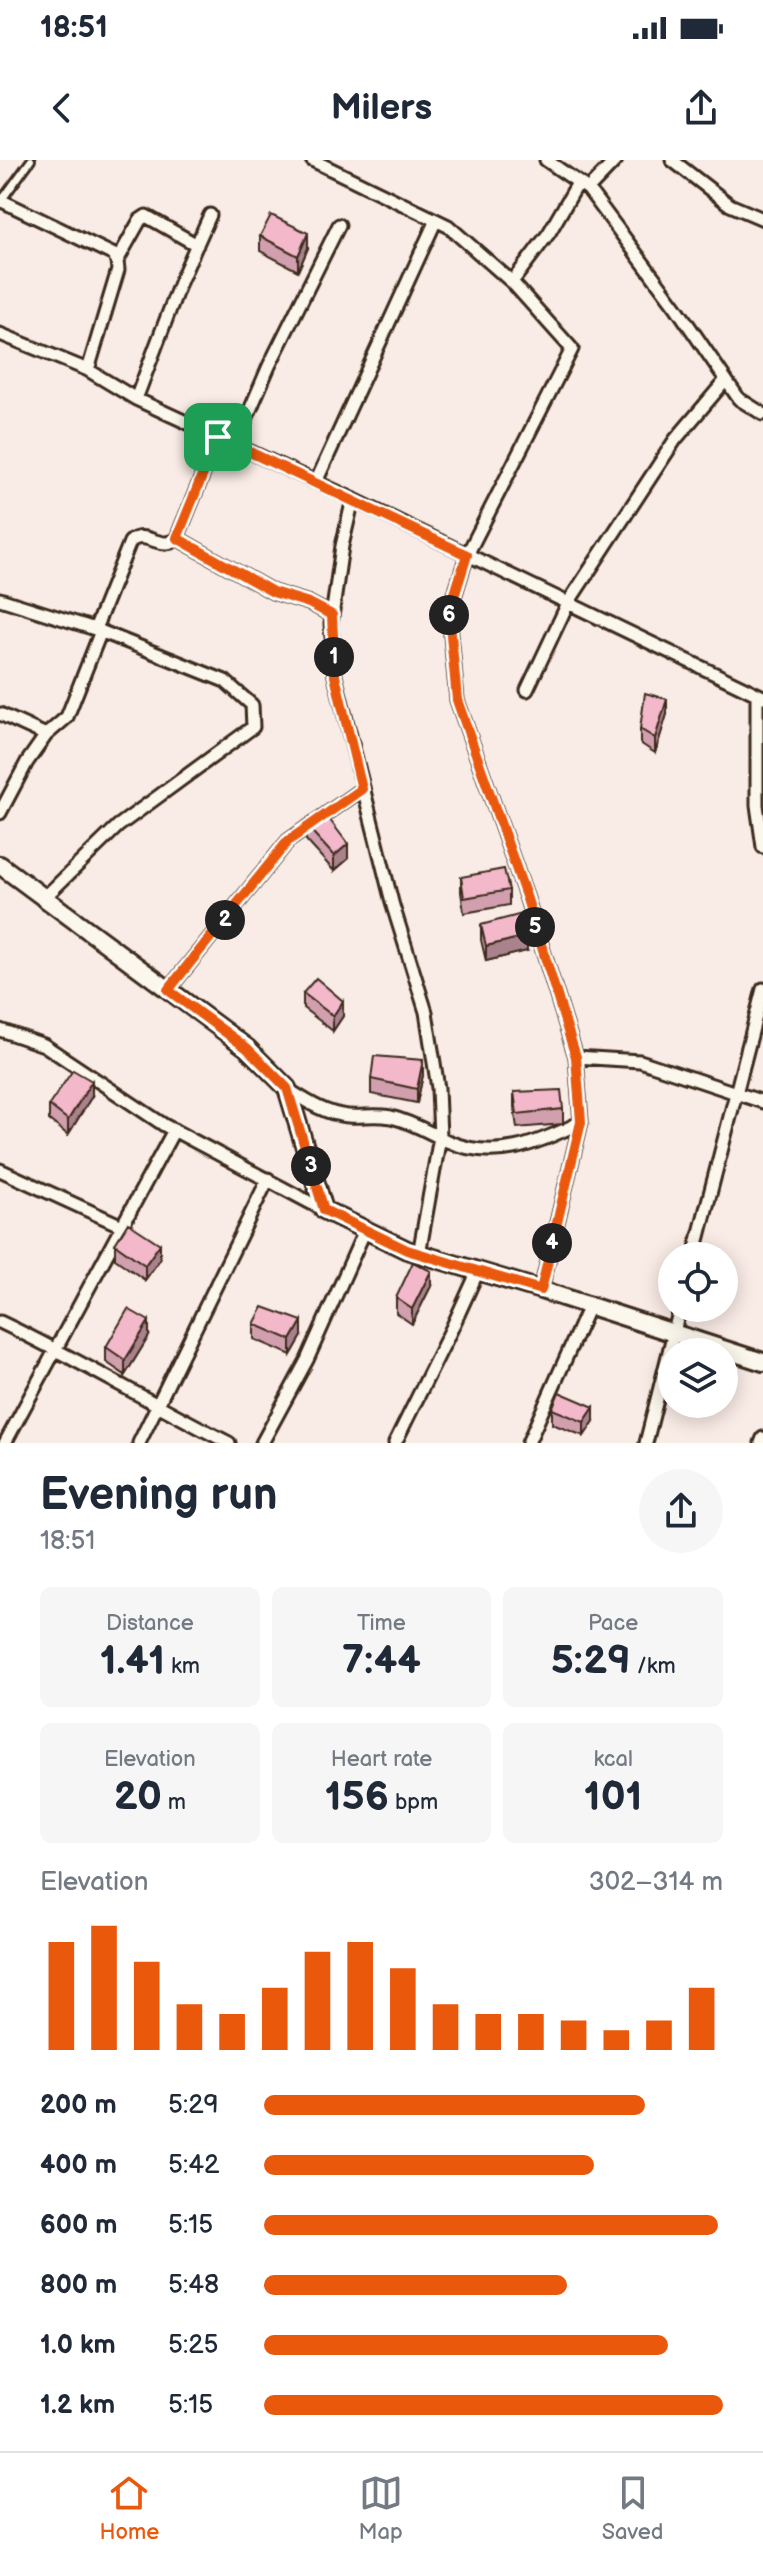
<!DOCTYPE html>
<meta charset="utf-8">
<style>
body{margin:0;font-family:"Balsamiq Sans",sans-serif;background:#f6f6f7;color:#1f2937;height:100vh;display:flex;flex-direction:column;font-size:30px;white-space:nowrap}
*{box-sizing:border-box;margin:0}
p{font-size:26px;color:#747a83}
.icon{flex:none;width:44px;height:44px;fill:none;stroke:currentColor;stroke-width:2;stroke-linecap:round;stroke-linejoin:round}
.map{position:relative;height:1283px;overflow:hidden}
.details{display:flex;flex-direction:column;background:#fff;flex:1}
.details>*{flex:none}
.buttons{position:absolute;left:658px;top:1082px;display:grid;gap:16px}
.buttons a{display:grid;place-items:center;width:80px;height:80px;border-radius:50%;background:#fff;box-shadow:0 4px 20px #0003;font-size:40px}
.pin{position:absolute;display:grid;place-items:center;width:68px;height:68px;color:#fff;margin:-34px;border-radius:16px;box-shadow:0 4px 12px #0006}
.km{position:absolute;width:40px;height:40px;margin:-20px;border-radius:50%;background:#222;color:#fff;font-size:22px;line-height:40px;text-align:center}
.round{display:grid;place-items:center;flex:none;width:84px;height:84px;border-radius:42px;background:#f6f6f7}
.overview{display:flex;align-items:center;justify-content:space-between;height:136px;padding:0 40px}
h1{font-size:44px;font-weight:700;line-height:60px}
.stats{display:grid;grid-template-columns:repeat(3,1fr);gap:12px;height:136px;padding:8px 40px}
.stats div{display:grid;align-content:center;border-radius:12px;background:#f6f6f7;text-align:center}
.stats b{font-size:40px;font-weight:700}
.stats small{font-size:22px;font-weight:400}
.stats p{font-size:22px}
.chart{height:224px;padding:16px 40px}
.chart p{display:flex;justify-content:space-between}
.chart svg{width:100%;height:144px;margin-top:8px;stroke:#ea580c;stroke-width:6}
ul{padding:0 40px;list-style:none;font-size:26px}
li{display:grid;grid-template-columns:128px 96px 1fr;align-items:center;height:60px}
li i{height:20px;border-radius:10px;background:#ea580c}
.status{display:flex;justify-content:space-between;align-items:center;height:56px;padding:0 40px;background:#fff;direction:ltr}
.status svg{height:22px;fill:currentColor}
header{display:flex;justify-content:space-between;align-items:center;height:104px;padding:0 40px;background:#fff;font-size:36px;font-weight:700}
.dock{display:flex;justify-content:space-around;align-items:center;height:112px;border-top:2px solid #e0e1e3;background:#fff;font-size:22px;color:#747a83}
.dock a{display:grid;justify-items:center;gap:4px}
.dock .selected{color:#ea580c}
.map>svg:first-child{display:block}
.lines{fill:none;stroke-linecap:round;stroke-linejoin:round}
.lane-casing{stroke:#3b2a1e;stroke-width:12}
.street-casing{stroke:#3b2a1e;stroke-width:17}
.secondary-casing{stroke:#3b2a1e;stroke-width:22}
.lane{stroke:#fbf7ec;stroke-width:6}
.street{stroke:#fbf7ec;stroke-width:11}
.secondary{stroke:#fbf7ec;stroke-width:16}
.wall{fill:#d19fae;stroke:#3b2a1e;stroke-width:2}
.shaded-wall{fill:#aa828d;stroke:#3b2a1e;stroke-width:2}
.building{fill:#f3b9ca;stroke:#3b2a1e;stroke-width:2}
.route-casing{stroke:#fff;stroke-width:16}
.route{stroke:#ea580c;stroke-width:10}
</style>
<div class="status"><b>18:51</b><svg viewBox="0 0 49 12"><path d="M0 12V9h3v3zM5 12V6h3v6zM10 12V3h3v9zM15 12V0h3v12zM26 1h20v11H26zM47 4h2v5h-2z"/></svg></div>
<header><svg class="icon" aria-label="back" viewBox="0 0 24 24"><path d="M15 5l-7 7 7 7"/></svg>Milers<svg class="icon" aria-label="share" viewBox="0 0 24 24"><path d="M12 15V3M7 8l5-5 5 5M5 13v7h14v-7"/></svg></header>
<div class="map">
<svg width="763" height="1283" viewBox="0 0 763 1283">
<rect width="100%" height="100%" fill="#f9ebe5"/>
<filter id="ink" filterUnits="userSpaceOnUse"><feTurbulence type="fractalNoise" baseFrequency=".0125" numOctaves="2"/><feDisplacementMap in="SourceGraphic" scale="16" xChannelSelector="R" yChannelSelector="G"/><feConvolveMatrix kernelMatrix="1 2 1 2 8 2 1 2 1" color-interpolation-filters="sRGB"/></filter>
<g filter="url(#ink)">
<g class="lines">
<defs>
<path id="lane" d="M1 41 31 0"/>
<path id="street" d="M312 0 448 66 512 122 572 189 467 395 449 453 457 540 527 739 576 897 581 962 541 1130
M546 0 588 29 676 147 739 239 763 254
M672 0 730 45 763 59
M588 29 616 0
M0 40 114 95 117 101
M512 122 549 73 578 23
M0 174 88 210 136 239 344 335 763 537
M88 210 118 110 117 101 140 60 146 56 197 85
M136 239 181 120 210 55
M235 285 269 206 339 65
M316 322 436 60
M353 339 342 386 331 464 335 516 393 746 426 852 438 928 440 977 419 1094
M177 378 273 432 309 443 332 455
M0 439 95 469 225 521 252 545 253 567 118 666 44 738
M95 469 130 382C145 368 162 393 177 378L218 277
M527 530 568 443 675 280 725 221
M757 534V645L763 687
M0 554 46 575
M0 653 27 602 46 575 67 557 101 471
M168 830 288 681 362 629
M0 870 44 885 164 965 324 1050
M576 897 640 901 763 942
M287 929C306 941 325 954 348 956 363 957 376 954 391 957 412 962 428 972 447 981 495 1002 537 984 581 962
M0 1010 122 1066
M694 1096 763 829
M0 1162C78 1199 152 1244 229 1283
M5 1283 174 970
M139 1283 268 1019
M262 1283 307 1200 365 1070
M395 1283 452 1168 478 1111
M528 1283 589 1146
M646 1283 680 1148
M761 1283 763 1278"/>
<path id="secondary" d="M0 705 247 888 287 928 324 1050 407 1090 541 1130 763 1202"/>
</defs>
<!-- lane casing -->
<use href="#lane" class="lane-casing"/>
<!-- street casing -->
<use href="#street" class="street-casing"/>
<!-- secondary casing -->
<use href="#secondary" class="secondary-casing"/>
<!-- lane -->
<use href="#lane" class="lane"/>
<!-- street -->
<use href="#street" class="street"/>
<!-- secondary -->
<use href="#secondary" class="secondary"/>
</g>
<!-- wall -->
<path class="wall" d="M260 76 308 88 298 111 260 91Z
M667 554 655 593 640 583V569Z
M306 665 348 699 334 711 306 680Z
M461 717 509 730V745L464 753 461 732Z
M481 765 527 791 486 801 481 780Z
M303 833 343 856 333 871 303 848Z
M423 915 417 943 371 934V919Z
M514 932 563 949V964L517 968 514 947Z
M92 936 68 975 49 960V945Z
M115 1084 160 1099 145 1120 115 1099Z
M431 1126 412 1164 396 1153V1138Z
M254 1164 302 1176 291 1195 254 1179Z
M149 1176 125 1215 106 1202V1187Z
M552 1249 594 1261 584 1276 552 1264Z"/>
<!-- shaded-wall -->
<path class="shaded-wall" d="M308 73V88L298 111V96Z
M667 539V554L655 593V578Z
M348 684V699L334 711V696Z
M527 776V791L486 801V786Z
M343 841V856L333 871V856Z
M423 900V915L417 943V929Z
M92 921V936L68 975V960Z
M160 1084V1099L145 1120V1105Z
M431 1111V1126L412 1164V1149Z
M149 1161V1176L125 1215V1200Z
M302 1161V1176L291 1195V1180Z
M594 1247V1261L584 1276V1262Z"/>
<!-- building -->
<path class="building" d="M271 55 308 73 298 96 260 76Z
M645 533 667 539 655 578 640 569Z
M323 651 348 684 334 696 306 665Z
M504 709 509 730 464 738 461 717Z
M522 754 527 776 486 786 481 765Z
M316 818 343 841 333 856 303 833Z
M374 896 423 900 417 929 371 919Z
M73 910 92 921 68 960 49 945Z
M561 930 563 949 517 954 514 932Z
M128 1063 160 1084 145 1105 115 1084Z
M413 1102 431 1111 412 1149 396 1138Z
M263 1147 302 1161 291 1180 254 1164Z
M128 1149 149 1161 125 1200 106 1187Z
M559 1232 594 1247 584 1262 552 1249Z"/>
</g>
<g class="lines" filter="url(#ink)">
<defs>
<path id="route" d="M218 277 467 395 449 453 457 540 527 739 576 897 581 962 541 1130 407 1090 324 1050 287 928 247 888 168 830 288 681 362 629 335 516 332 455 309 443 273 432 177 378Z"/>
</defs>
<!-- route casing -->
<use href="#route" class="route-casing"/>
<!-- route -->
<use href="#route" class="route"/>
</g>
</svg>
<div class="buttons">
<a><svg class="icon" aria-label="locate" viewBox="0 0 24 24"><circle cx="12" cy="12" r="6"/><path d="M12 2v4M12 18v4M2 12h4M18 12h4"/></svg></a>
<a><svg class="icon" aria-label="layers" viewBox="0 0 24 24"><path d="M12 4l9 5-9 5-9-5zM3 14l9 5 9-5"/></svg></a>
</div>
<div class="pin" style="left:218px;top:277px;background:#1e9e55"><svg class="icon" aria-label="arrive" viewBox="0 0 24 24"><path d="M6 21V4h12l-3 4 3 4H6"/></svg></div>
<b class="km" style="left:334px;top:497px">1</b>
<b class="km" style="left:225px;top:760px">2</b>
<b class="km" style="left:311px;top:1006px">3</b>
<b class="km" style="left:552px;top:1083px">4</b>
<b class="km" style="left:535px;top:767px">5</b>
<b class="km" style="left:449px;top:455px">6</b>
</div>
<section class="details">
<div class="overview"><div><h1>Evening run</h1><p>18:51</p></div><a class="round"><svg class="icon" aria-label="share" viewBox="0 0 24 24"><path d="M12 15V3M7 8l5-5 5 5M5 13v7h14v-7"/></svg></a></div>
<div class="stats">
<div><p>Distance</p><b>1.41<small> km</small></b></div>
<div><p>Time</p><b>7:44</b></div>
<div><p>Pace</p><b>5:29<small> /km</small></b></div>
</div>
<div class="stats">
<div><p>Elevation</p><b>20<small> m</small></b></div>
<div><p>Heart rate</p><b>156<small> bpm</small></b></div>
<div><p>kcal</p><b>101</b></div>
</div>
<div class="chart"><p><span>Elevation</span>302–314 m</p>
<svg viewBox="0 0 160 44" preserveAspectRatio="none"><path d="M5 44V11M15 44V6M25 44V17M35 44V30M45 44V33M55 44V25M65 44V14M75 44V11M85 44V19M95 44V30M105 44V33M115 44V33M125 44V35M135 44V38M145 44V35M155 44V25"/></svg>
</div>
<ul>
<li><b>200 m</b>5:29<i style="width:83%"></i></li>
<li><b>400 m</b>5:42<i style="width:72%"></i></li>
<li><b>600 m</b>5:15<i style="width:99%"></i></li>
<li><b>800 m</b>5:48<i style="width:66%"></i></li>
<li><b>1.0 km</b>5:25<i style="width:88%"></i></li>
<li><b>1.2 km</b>5:15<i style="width:100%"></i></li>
</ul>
</section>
<nav class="dock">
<a class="selected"><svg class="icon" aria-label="home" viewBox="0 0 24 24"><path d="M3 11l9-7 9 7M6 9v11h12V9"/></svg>Home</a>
<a><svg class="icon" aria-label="map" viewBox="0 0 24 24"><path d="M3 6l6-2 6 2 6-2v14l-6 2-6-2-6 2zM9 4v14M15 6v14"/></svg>Map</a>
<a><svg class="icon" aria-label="saved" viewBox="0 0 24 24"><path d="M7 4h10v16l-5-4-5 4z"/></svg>Saved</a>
</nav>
